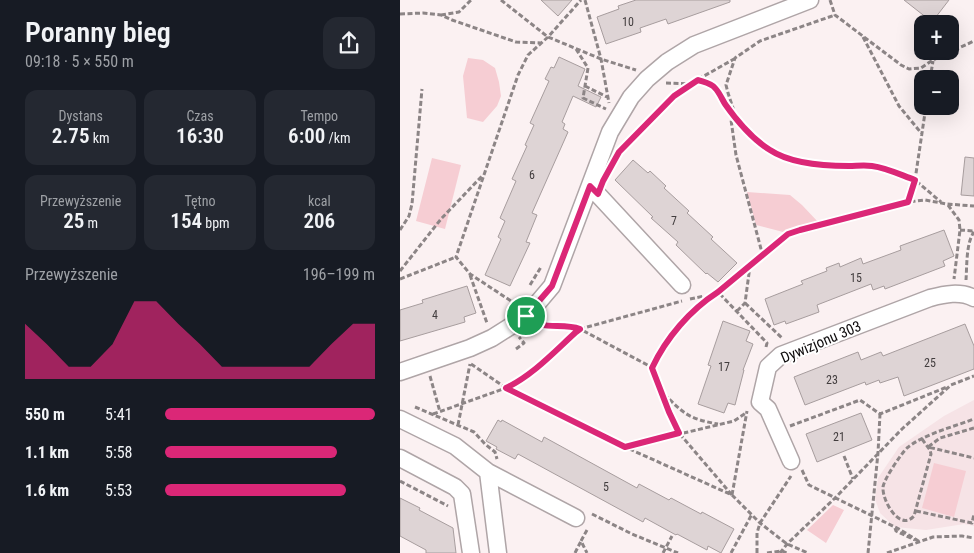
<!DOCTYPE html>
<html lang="pl">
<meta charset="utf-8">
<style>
body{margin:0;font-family:"Roboto Condensed",sans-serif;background:#242831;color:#f1f3f6;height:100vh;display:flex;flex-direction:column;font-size:19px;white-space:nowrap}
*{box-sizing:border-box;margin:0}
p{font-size:16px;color:#9ea1a6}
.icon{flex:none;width:28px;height:28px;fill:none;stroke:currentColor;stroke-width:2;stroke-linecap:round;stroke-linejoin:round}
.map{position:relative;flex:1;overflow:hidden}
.drawer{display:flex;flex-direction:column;background:#171b24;width:400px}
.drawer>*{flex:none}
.tools{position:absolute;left:514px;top:15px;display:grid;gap:10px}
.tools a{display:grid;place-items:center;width:45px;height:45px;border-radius:10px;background:#171b24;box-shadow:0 5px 20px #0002;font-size:25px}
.pin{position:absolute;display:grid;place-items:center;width:42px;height:42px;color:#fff;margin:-21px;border:2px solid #fff;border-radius:50%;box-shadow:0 1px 5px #0007}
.round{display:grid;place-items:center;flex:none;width:52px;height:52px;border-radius:15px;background:#242831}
.head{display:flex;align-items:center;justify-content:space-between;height:85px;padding:0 25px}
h1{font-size:28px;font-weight:600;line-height:38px}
.stats{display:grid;grid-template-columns:repeat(3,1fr);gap:8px;height:85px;padding:5px 25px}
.stats div{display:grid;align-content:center;border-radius:12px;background:#242831;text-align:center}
.stats b{font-size:21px;font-weight:600}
.stats small{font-size:14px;font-weight:400}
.stats p{font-size:14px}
.chart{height:140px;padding:10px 25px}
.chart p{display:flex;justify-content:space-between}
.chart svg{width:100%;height:90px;margin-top:5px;fill:#db2777;opacity:.7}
ul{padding:0 25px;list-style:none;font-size:16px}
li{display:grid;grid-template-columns:80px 60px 1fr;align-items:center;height:38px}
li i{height:12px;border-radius:6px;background:#db2777}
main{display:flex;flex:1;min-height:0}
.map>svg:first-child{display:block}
.built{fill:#f6e3e6}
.green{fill:#f6cdd3}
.building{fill:#ded4d5;stroke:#a79d9e}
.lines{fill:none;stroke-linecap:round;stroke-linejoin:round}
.minor-casing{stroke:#afa5a7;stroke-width:19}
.path{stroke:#8c8586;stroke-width:3;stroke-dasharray:5 2.5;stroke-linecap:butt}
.minor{stroke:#fff;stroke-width:16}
.route-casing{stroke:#fff;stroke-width:10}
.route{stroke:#db2777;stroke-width:6}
.labels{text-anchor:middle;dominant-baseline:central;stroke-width:4;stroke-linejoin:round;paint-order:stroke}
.number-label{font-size:12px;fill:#423d3e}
.street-label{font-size:15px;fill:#0e0b0c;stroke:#fff}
</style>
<main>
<section class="drawer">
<div class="head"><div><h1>Poranny bieg</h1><p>09:18 · 5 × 550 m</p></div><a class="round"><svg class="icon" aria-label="share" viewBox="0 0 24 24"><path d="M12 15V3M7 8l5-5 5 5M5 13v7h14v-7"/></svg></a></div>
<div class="stats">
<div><p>Dystans</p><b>2.75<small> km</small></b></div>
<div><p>Czas</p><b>16:30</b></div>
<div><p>Tempo</p><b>6:00<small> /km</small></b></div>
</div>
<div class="stats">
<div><p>Przewyższenie</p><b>25<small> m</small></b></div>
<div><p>Tętno</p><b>154<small> bpm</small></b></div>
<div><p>kcal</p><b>206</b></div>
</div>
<div class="chart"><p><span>Przewyższenie</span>196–199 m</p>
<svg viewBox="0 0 160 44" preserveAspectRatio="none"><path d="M0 44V17L10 27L20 38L30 38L40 27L50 6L60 6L70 17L80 27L90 38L100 38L110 38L120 38L130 38L140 27L150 17L160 17V44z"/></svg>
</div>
<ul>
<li><b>550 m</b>5:41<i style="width:100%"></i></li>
<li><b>1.1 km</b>5:58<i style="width:82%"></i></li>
<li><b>1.6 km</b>5:53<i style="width:86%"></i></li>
</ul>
</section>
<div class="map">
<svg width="574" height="553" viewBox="0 0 574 553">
<rect width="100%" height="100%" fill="#fbf1f2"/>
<!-- built -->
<path class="built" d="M574 400V526L564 524 526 530 495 527 480 513 475 499 478 478 499 447 544 416Z"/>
<!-- green -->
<path class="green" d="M68 58 83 60 95 68 99 82 101 96 97 106 83 122 67 118 63 76Z
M32 158 61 165 45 229 16 221Z
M347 192 390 195 402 205 419 223 399 228 387 233 356 225Z
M534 463 566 471 554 517 522 508Z
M433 505 444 510 426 543 407 530Z"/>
<!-- building -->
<path class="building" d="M141 0H172L158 16Z
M236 0H330V2L268 24 266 19 240 28 241 32 206 44 197 17 219 9 218 6Z
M504 0H549L532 22Z
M159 57 185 69 178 86 201 97 196 107 173 96 162 122 165 124 163 129 168 132 132 213 137 215 126 242 130 243 110 286 85 275 101 239 98 237 105 221 100 218 116 181 112 179 127 146 125 145 134 125 130 123 149 81 145 79 151 67 154 68Z
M565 157 574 158V196L561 195Z
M233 160 248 173 250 171 266 186 264 188 289 211 287 213 313 237 311 239 337 263 318 282 307 273 306 274 276 245 278 242 251 218 253 217 215 180Z
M544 230 554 256 543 261 545 266 485 289 484 286 473 290 471 284 417 305 419 312 386 324 385 321 374 325 365 299 403 284 401 281 427 271 426 268 439 263 440 267 461 258 463 264 501 250 500 246Z
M67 286 76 313 64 317 65 322 0 341V310L23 303 22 300Z
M323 321 350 331 346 341 353 344 343 370H344L335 405 328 403 324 413 298 404 311 366 308 365Z
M565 324 574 346V369L504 396 498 377 480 383 479 380 466 385 465 382 405 405 394 377 458 352 461 360 481 352 483 356Z
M461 413 472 440 417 462 406 434Z
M98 420 101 422 102 420 142 442 144 437 237 488 239 484 269 500 271 498 301 514 302 512 334 529 321 553 308 546 307 550 277 534 276 535 245 518 243 522 118 454 115 459 96 449 97 447 86 441Z
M0 498 20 508 19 510 53 528 56 553H26V550L0 536Z"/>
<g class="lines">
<defs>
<path id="minor" d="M190 186 282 285
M0 372 70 348 92 338 111 326 130 312 152 286 210 132 231 97 247 79 267 62 294 45 410 0
M0 419 55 446 88 472 176 518
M0 458 55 487 62 494 71 553
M391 461 368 409 360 402 368 367 381 355 530 298C545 294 560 291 574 298
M88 472 98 553"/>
</defs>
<!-- minor casing -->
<use href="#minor" class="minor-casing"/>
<!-- path -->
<path class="path" d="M101 0 148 37 201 59 236 70
M185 0 201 59 209 103
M430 0 435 15 501 65 509 69 521 68 533 60 574 41
M0 14 23 13 41 15 52 20 116 42 141 43
M41 15 59 12 71 0
M463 37 499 106 522 134
M176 49 188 68 183 98 206 109
M523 51 533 60
M530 79 533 61
M297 80 304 82 315 88 326 105 344 128 358 142 376 154 386 158 418 164 447 166H471L486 169 515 180 541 202
M266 83 292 84
M185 86 207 97
M221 150 274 96 297 80 334 59
M508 202 515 180 526 106
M548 205 559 220 560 230 554 279
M0 230 9 216 12 204 22 89
M560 230 574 231
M361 257V249L336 155 331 120 333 114V108L328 93 326 85 335 58 360 41 435 15
M0 271 41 219 83 175
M70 275 87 323
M0 279 56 257
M566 280C567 266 566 243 574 232
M130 285 141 267
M290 299 304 296
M345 303 382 338
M117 305 70 274 56 257 118 75 128 55 148 37 181 0
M337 311 345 303 350 266
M140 324 153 326 171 325 180 329 253 368 269 412 279 433 332 495
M366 347 367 343 318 292 388 234 400 230 508 202 525 200 547 204 574 206
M116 349 124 343 119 337
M71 364 106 388 225 447 332 495 360 523 387 544 408 553
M253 368C266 338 290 310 318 292
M30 376 40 412
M264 394C284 414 289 419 318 424
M15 407 74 432 85 444 95 452 97 459
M33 414 106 388 119 382 138 367 176 332 180 329 282 301
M58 425 70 364
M390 426 460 400 480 414 547 387
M574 428 540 438 528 447 574 458
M522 439 530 450 531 454 514 516C500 532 482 501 483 487 484 479 501 454 507 448 524 434 553 427 574 419
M225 447 334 421 346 413
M444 456 453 479
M402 470 409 485 499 529 520 542
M0 481 48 506
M332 495 347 411
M516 511 572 523 574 514
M192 514 232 534 278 553
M495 528 496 531 515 540
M187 530 181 541 187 553
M175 553 181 541
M263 553 272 536
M331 553 352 514
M357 553V533L360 523 391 476
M367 553 382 551 387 553
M380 553 387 544 435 498 502 429 551 385 574 376
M468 553 478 453 480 414
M487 553 533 537 562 536 574 538"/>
<!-- minor -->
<use href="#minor" class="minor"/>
</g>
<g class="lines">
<defs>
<path id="route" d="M298 80C303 82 311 83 315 88 319 92 322 99 325 104 337 121 352 139 370 150 391 164 424 166 449 166 456 166 464 165 472 166 487 168 501 175 515 180L508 202 400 230 388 234 318 292C290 310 266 338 252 368L269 412 279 433 225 447 106 388C133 375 154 352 176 332L180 329C161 322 141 332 126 316L152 286 190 186 198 194 203 181 219 152 274 96Z"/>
</defs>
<!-- route casing -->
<use href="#route" class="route-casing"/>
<!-- route -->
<use href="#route" class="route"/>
</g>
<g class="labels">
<!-- number labels -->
<g class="number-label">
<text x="228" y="22">10</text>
<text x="132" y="175">6</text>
<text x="274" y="221">7</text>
<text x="456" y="278">15</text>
<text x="35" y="315">4</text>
<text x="530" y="363">25</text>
<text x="324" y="367">17</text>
<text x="432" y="380">23</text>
<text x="439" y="437">21</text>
<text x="206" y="487">5</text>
</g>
<!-- street labels -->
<g class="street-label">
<text transform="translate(421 342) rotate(-23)">Dywizjonu 303</text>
</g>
</g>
</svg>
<div class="tools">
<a>+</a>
<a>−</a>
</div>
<div class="pin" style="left:126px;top:316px;background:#1e9e55"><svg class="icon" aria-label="arrive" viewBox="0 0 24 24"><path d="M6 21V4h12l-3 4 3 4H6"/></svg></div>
</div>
</main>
